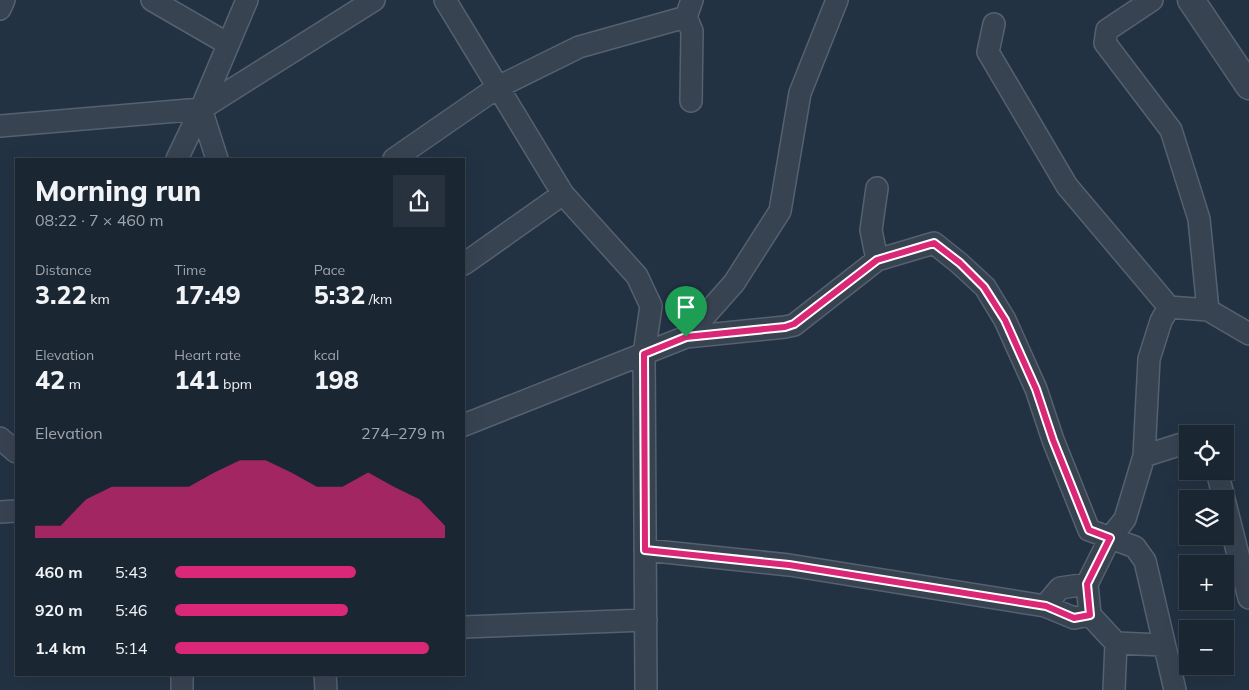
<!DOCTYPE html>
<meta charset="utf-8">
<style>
body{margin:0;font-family:Mulish,sans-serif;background:#27323e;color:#f1f3f6;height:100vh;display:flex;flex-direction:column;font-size:19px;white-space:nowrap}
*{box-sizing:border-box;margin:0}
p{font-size:16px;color:#9fa5ac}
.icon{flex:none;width:28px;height:28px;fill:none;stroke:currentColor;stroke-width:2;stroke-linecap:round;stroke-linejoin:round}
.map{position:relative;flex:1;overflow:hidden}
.details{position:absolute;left:15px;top:158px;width:450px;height:518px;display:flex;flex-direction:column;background:#1a2632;border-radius:0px;box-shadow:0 5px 20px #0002,0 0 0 1px #38434d}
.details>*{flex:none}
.controls{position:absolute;left:1179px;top:425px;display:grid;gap:10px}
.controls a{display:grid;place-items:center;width:55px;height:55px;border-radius:0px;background:#1a2632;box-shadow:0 5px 20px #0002,0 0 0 1px #38434d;font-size:25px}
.pin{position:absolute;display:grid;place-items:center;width:42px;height:42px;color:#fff;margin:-51px -21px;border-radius:50% 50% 50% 0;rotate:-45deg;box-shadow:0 0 5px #0007}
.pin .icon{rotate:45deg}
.round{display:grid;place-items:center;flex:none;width:52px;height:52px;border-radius:0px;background:#27323e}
.overview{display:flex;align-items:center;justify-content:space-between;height:85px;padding:0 20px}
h1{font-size:28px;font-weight:800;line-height:38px}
.metrics{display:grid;grid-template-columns:repeat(3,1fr);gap:8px;height:85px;padding:5px 20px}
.metrics div{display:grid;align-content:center}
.metrics b{font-size:25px;font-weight:800}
.metrics small{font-size:14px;font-weight:400}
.metrics p{font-size:14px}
.chart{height:140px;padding:10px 20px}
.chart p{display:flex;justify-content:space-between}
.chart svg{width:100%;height:90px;margin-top:5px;fill:#db2777;opacity:.7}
ul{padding:0 20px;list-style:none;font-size:16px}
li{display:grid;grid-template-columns:80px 60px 1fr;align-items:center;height:38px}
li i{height:12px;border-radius:6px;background:#db2777}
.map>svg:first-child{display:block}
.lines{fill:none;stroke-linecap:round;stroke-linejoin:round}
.minor-casing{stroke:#55616f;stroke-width:24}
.tertiary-casing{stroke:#55616f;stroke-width:29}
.minor{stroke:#384352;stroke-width:21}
.tertiary{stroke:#384352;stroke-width:26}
.route-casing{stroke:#fff;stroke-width:10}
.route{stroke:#db2777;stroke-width:6}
</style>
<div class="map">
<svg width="1249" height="690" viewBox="0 0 1249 690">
<rect width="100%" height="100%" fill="#233243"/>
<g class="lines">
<defs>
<path id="minor" d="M152 0 228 44
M445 0 563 194 637 276 651 306 644 354 646 690
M1152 0 1107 30 1105 43 1171 130 1199 219 1208 310
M0 9 4 0
M994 24 988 52 1067 186 1169 307 1208 310 1249 334
M691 101 692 31 686 17 692 0
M201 109 217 159
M0 126 201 109 374 0
M177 159 201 109 247 0
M394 159 498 87 579 47 686 17
M877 188 871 230 877 260
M464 264 563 194
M686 337 785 327 794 325 877 260 934 243 959 263 985 287 1005 320 1036 389 1053 440 1089 530 1135 547 1145 561 1175 690
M464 425 686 337 734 283 780 211 800 93 837 0
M0 438 16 452
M1144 456 1188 442
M1217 471 1224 499
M1225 503 1249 598
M0 512 16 511
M645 550 789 565 1045 606 1074 618 1090 615
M1045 606 1060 588 1087 584
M464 627 646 620
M1163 645 1116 643 1090 615 1087 584 1110 538 1125 519 1144 456 1149 359 1161 321 1169 307
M325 674 326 690
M182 690V674
M1114 690 1116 643"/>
<path id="tertiary" d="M1191 0 1249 86"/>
</defs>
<!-- minor casing -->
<use href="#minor" class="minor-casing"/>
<!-- tertiary casing -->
<use href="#tertiary" class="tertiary-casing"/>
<!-- minor -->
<use href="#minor" class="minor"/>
<!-- tertiary -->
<use href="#tertiary" class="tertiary"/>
</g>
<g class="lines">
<defs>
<path id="route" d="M934 243 960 263 984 287 1005 320 1036 389 1053 440 1089 530 1110 538 1087 584 1090 615 1074 618 1046 606 789 565 645 550 644 354 686 337 785 327 794 324 877 260Z"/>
</defs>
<!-- route casing -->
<use href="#route" class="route-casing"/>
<!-- route -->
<use href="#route" class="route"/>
</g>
</svg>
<div class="controls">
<a><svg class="icon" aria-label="locate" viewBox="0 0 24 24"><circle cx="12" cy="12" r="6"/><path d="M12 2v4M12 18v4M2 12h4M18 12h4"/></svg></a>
<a><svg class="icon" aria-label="layers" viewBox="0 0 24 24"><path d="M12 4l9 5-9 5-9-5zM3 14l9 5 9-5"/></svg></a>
<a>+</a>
<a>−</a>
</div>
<div class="pin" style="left:686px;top:337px;background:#1e9e55"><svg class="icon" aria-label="arrive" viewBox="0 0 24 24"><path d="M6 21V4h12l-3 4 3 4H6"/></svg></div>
<section class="details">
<div class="overview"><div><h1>Morning run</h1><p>08:22 · 7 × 460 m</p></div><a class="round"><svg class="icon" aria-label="share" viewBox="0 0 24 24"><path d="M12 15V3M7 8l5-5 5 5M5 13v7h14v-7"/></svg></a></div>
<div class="metrics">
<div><p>Distance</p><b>3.22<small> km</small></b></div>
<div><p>Time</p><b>17:49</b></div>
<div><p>Pace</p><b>5:32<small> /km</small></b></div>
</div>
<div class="metrics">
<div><p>Elevation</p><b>42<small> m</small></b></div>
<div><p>Heart rate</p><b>141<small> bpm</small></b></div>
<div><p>kcal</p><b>198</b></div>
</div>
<div class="chart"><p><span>Elevation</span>274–279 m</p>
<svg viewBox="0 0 160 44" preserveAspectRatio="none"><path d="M0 44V38L10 38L20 25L30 19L40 19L50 19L60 19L70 12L80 6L90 6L100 12L110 19L120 19L130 12L140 19L150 25L160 38V44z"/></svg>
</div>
<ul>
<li><b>460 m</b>5:43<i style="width:67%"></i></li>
<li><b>920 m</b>5:46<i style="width:64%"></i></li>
<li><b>1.4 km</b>5:14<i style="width:94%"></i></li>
</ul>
</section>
</div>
